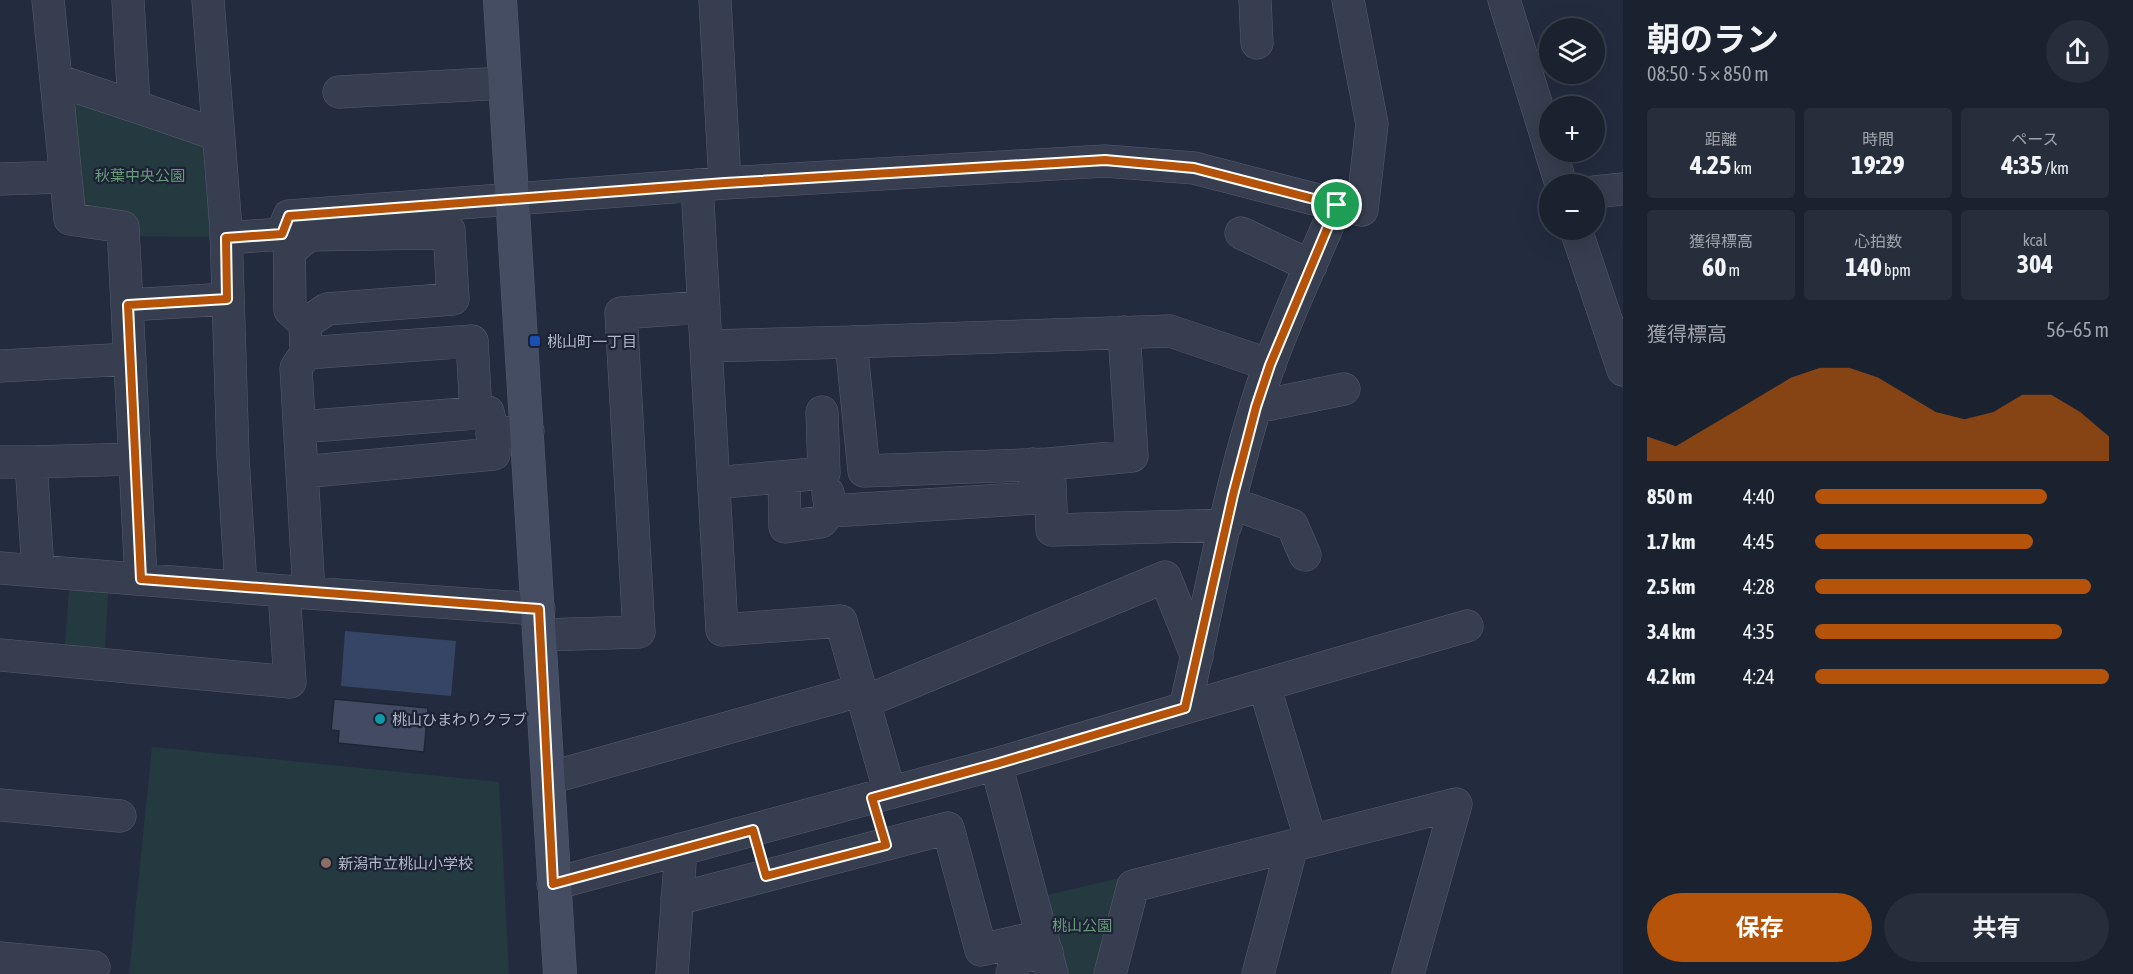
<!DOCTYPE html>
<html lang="ja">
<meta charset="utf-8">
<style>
body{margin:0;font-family:"Asap Condensed","Noto Sans JP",sans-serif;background:#272e3b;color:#f1f3f6;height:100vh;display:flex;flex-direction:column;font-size:22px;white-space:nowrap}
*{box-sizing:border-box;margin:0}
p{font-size:20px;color:#9fa3aa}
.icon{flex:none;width:33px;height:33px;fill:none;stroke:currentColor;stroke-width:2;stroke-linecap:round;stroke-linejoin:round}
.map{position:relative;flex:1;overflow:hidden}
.sheet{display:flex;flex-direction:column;background:#1a212f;width:510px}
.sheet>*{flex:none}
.buttons{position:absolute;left:1539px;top:18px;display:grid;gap:12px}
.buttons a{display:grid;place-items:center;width:66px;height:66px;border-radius:50%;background:#1a212f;box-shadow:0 6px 24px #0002,0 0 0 2px #383e4b;font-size:30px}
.pin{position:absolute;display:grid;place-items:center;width:51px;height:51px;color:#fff;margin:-26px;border:3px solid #fff;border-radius:50%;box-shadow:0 2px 6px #0007}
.round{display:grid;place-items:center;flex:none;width:63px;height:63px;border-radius:32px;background:#272e3b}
.summary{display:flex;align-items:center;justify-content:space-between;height:102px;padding:0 24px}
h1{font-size:33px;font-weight:700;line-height:45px}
.stats{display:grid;grid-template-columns:repeat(3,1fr);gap:9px;height:102px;padding:6px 24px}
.stats div{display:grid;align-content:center;border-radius:6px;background:#272e3b;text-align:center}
.stats b{font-size:26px;font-weight:700}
.stats small{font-size:16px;font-weight:400}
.stats p{font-size:16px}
.chart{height:168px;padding:12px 24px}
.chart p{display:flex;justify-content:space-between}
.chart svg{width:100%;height:108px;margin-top:6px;fill:#b45309;opacity:.7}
.primary-button{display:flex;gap:12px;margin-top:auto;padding:12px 24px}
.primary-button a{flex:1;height:69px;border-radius:36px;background:#b45309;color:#fff;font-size:24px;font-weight:700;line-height:69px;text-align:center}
.primary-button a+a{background:#272e3b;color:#f1f3f6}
ul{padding:0 24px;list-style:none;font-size:20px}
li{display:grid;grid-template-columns:96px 72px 1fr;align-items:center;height:45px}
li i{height:15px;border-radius:8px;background:#b45309}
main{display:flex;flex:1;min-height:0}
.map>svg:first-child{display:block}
.green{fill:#253a40}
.water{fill:#364566}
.building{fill:#424b61;stroke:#1e2536;stroke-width:1.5}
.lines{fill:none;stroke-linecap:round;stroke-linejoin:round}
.street-casing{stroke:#555c6d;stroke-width:33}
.secondary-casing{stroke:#555c6d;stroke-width:34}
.street{stroke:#373e4f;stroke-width:32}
.secondary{stroke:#454d62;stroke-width:33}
.route-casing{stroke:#fff;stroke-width:12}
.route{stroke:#b45309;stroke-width:8}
.transit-dot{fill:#1a4fb4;stroke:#1c2334;stroke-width:2}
.culture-dot{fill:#0f9aa8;stroke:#1c2334;stroke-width:2}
.education-dot{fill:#8d6e63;stroke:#1c2334;stroke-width:2}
.labels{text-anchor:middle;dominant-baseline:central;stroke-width:4.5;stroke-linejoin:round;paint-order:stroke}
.park-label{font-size:15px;fill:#699c7a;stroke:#1c2334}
.poi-label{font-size:15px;fill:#b3b9ca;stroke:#1c2334;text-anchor:start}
</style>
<main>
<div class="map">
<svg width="1623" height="974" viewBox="0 0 1623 974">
<rect width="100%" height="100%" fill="#232c3f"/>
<!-- green -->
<path class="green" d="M60 86 214 138 222 237 116 236 70 222Z
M70 575 109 578 104 663 64 659Z
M152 747 499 782 509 974H129Z
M1133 875 1108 974H1055L1035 898Z"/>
<!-- water -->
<path class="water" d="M345 631 456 641 451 696 341 686Z"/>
<!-- building -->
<path class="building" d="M334 699 428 708 424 752 338 743 339 731 331 730Z"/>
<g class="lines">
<defs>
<path id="street" d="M48 0 70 219 123 227 141 579
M128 0 134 106 218 135
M208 0 226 229 233 457 241 587
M715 0 725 183
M1255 0 1257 43
M1504 0 1550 148
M56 80 134 106
M339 92 505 83
M1551 152 1561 184
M0 179 64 177
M697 185 706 346 851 342 864 471 1049 464 1052 530 1226 525
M1594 192 1623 189
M289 216 290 310 305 324 306 353 296 368 309 593
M1576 230 1623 370
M1241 233 1311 266
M226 238 282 234 289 216 725 183 1105 161 1194 168 1337 205 1362 210 1372 124 1348 0
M292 249 309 235 434 233 433 214
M128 305 227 299
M305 324 327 309 453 299 449 230 434 233
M851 342 1170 331 1270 365
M706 346 722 630 841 621 890 793
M306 353 472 341 476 413
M0 366 130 359
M1256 407 1344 389
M300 427 488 412 490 420
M0 462H31L38 571
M31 462 135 459
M1049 464 1132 456 1124 332
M302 472 494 454 492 434 528 431
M784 477 785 527 821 522 831 511 828 493
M714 483 824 473 822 412
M1231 503 1292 525 1305 555
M831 511 1036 498 1033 464
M0 568 309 593 539 609
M540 635 639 632 621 313 704 307
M0 655 290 682 284 591
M1264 685 1311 841
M864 702 1165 577 1197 657
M1185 708 1467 626
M996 764 1052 974
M549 778 841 696 860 688
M0 805 120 816
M553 884 996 764 1185 708C1211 594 1230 476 1269 366 1289 311 1314 258 1337 205
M677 899 948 828 981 950 1042 936
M0 958 94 967
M672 974 681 849
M1012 974 1016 958 1047 952
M1110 974 1133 886 1456 804 1408 974
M1258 974 1292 846"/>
<path id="secondary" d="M500 0 560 974"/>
</defs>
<!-- street casing -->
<use href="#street" class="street-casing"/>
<!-- secondary casing -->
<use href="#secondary" class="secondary-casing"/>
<!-- street -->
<use href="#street" class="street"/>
<!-- secondary -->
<use href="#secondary" class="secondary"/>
</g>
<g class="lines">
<defs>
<path id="route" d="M1105 160 1194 168 1337 205 1270 365 1256 407 1233 495 1185 708 996 764 872 798 886 845 766 876 753 830 553 884 539 609 141 579 128 305 227 299 226 238 282 234 289 216 725 183Z"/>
</defs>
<!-- route casing -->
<use href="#route" class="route-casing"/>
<!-- route -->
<use href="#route" class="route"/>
</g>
<!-- markers -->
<rect class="transit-dot" x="529" y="335" width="12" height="12" rx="3"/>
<circle class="culture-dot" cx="380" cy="719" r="6"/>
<circle class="education-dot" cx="326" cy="863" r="6"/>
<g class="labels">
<!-- park labels -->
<g class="park-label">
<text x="140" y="175">秋葉中央公園</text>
<text x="1082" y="925">桃山公園</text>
</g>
<!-- poi labels -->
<g class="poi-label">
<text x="547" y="341">桃山町一丁目</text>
<text x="392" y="719">桃山ひまわりクラブ</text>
<text x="338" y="863">新潟市立桃山小学校</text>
</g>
</g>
</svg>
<div class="buttons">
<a><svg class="icon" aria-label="layers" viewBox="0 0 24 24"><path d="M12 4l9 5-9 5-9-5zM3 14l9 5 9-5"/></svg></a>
<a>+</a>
<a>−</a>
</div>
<div class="pin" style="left:1337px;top:205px;background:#1e9e55"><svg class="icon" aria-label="arrive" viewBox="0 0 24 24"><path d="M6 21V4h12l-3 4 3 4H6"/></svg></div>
</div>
<section class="sheet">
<div class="summary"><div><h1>朝のラン</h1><p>08:50 · 5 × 850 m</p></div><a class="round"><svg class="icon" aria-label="share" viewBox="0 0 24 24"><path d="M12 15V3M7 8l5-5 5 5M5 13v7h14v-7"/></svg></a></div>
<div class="stats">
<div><p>距離</p><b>4.25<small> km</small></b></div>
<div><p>時間</p><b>19:29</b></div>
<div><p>ペース</p><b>4:35<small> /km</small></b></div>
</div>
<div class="stats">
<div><p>獲得標高</p><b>60<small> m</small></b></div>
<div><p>心拍数</p><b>140<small> bpm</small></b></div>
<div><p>kcal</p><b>304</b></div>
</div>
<div class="chart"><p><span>獲得標高</span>56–65 m</p>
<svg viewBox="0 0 160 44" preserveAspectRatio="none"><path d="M0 44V34L10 38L20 31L30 24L40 17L50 10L60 6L70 6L80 10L90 17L100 24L110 27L120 24L130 17L140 17L150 24L160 34V44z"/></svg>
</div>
<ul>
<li><b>850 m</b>4:40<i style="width:79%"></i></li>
<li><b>1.7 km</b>4:45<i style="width:74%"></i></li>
<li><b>2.5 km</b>4:28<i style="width:94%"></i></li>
<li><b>3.4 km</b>4:35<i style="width:84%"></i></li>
<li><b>4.2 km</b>4:24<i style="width:100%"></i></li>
</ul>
<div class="primary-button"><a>保存</a><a>共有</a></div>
</section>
</main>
